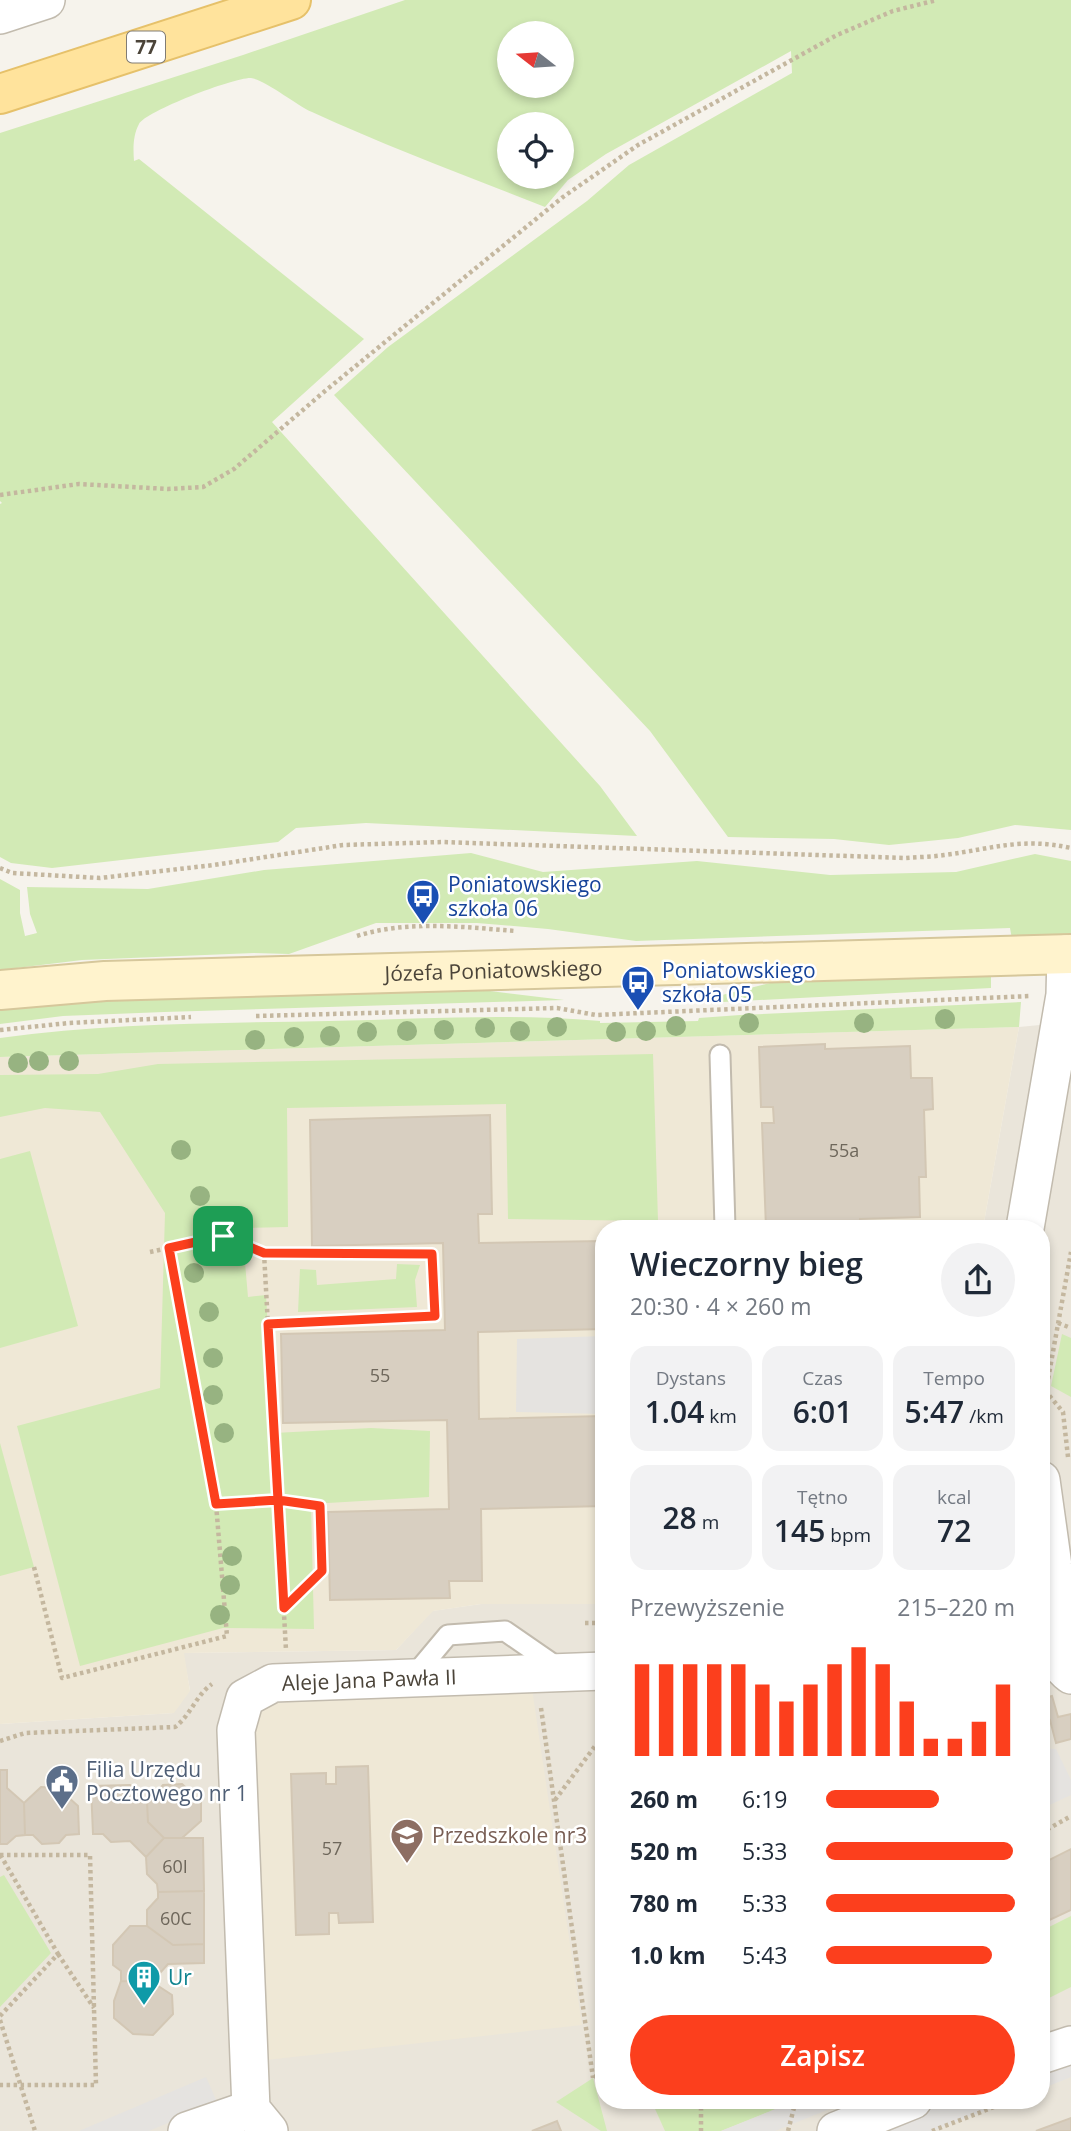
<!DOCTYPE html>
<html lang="pl">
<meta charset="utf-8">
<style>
body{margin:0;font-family:"Open Sans",sans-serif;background:#f2f2f3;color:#1f2937;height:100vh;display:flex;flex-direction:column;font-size:26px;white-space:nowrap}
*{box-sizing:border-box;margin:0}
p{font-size:23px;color:#747a83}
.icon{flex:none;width:38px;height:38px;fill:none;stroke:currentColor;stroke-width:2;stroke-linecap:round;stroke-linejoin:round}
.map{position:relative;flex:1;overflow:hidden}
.sheet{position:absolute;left:595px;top:1220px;width:455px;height:889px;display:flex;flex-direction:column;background:#fff;border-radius:28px;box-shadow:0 4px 10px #0003}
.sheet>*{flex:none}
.needle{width:46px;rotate:287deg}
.fabs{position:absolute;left:497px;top:21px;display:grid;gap:14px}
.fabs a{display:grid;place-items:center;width:77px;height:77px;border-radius:50%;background:#fff;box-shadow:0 4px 10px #0003;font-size:35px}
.pin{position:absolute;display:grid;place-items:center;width:60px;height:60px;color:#fff;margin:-30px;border-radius:14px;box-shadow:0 4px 10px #0006}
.round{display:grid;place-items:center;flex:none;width:74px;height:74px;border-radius:37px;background:#f2f2f3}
.overview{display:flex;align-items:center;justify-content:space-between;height:119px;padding:0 35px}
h1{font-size:32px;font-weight:600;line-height:52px}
.metrics{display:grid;grid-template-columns:repeat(3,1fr);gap:10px;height:119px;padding:7px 35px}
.metrics div{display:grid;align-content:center;border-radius:18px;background:#f2f2f3;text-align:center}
.metrics b{font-size:30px;font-weight:600}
.metrics small{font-size:19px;font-weight:400}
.metrics p{font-size:19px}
.chart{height:196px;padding:14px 35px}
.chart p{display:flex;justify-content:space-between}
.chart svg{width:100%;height:126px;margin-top:7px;stroke:#fc3f1d;stroke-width:6}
.action{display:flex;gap:14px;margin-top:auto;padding:14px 35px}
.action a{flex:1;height:80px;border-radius:42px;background:#fc3f1d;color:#fff;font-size:28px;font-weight:600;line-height:80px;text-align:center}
ul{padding:0 35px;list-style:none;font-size:23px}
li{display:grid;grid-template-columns:112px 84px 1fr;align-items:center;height:52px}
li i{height:18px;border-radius:9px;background:#fc3f1d}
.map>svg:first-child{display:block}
.residential{fill:#eae5da}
.education{fill:#efe8d6}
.green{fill:#d2eab5;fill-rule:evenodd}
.parking{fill:#e5e3e0}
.building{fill:#d8cfc1;stroke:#d3c7b4;stroke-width:2}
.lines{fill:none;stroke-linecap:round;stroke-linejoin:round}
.lane-casing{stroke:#c2bbae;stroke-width:23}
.street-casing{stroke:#c2bbae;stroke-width:40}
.secondary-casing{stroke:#d6c79b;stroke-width:42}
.primary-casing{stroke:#e6c16a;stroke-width:42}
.path{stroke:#c4b79f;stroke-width:4.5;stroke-dasharray:3.5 3.5;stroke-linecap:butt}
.lane{stroke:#fff;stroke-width:19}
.street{stroke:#fff;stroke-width:37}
.secondary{stroke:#fff3cd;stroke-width:38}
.primary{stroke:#ffe39c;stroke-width:38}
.tree{fill:#97b381}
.route-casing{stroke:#fff;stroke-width:14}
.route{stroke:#fc3f1d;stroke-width:9}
.labels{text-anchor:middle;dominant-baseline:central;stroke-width:5;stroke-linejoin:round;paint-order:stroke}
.number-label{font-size:18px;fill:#6e675b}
.shield{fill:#fff;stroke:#817c74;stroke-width:2}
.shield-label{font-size:19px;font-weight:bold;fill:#4b4439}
.transit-label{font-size:21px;fill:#164399;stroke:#fff;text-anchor:start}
.street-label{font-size:21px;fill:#4b4439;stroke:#fff}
.service-label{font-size:21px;fill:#4e5e75;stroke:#fff;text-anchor:start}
.education-label{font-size:21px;fill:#785e54;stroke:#fff;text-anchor:start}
.culture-label{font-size:21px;fill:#0d838f;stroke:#fff;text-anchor:start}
</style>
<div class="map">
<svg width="1071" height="2131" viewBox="0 0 1071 2131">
<rect width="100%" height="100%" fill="#f6f3ec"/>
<!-- residential -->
<path class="residential" d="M1071 1022V2131H0V1724L173 1713 190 1690 183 1653 396 1650 432 1611 481 1604H604V2100H1041V1228H983L1019 1027Z"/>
<!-- education -->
<path class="education" d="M1019 1027 983 1228H604V1604H481L433 1611 396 1650 184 1653 190 1691 174 1713 0 1724V1057Z
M532 1689 582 2025 257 2061 253 1704Z"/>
<!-- green -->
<path class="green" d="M405 0H1071V830L1015 825 958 838 889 845 834 839 728 837 650 731 334 395 388 347 587 201 629 165 792 73 791 51 606 154 568 180 545 207C467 176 388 147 312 112 296 105 266 80 251 78 235 77 146 111 139 124 133 135 133 148 134 161L139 159 364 339 272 422 600 786 637 836 366 823 296 828 278 842 52 868 11 863 0 857V504L2 503 0 501V133L243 55ZM509 33H562V86H509ZM562 124V177H509V124Z
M471 853 543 872 697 861 830 875 956 872 1035 854 1071 861V937L1012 939 1010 928 636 941 548 929 477 923H376L289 954 254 953 82 960 0 970V879L20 890V913L25 936 37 933 30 914 27 887 148 889 264 870Z
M991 975V988L723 1002 698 1001 782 980Z
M466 988 564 1000 164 1012 63 1016 0 1024V1008L71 1000Z
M1021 1002 1019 1027 0 1057V1038C109 1023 219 1023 329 1021 419 1019 510 1013 600 1021V1023L698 1021 699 1018 740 1015Z
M653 1054 658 1221 508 1219 506 1104 287 1108 288 1227 242 1228 248 1297 266 1295 274 1433 371 1428 430 1431 429 1497 311 1504 314 1629 223 1628 80 1666 17 1426 160 1388 165 1213 100 1112 45 1108 0 1117V1075L98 1074 158 1064Z
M30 1151 78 1326 0 1348V1159Z
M397 1264 420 1265 415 1280 417 1307 298 1312 300 1269 316 1270 317 1285 396 1279Z
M1062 1334 1071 1338V1397L1051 1386Z
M0 1443 34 1567 0 1576Z
M4 1875 51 1953 0 2007V1877Z
M1071 1916V1987L1041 2002V1931Z
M593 2078 607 2131H601L556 2102Z
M651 2100H798L721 2131H665Z"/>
<!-- parking -->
<path class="parking" d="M604 1336V1414L516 1412 517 1339Z
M1041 1748 1056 1749 1071 1780V1795L1041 1809Z
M1071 2048V2077L1041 2089V2059Z
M206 2077 217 2102 149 2131H79Z
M798 2100H852L775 2131H721Z
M936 2100H1012L932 2131H857Z"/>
<!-- building -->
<path class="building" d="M825 1044V1049L910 1046 911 1078H932L933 1109 924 1110 926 1177H919L920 1217 860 1219V1225L766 1228 762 1123H774L773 1107H761L759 1047Z
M490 1115 492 1214H478L479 1243 604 1241V1329L478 1332 479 1419 604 1416V1506L481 1509 482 1581H449L450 1598 330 1600 328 1512 449 1509 447 1420 283 1423 281 1334 445 1330 443 1243 312 1246 310 1120Z
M1052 1696 1058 1717 1071 1714V1739L1056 1743 1050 1720 1041 1723V1699Z
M368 1766 373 1922 339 1923 338 1913H329V1934L296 1935 291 1774 326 1773V1784H336V1767Z
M0 1770H7V1788L24 1803 25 1835 16 1836 7 1844H0Z
M182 1784 201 1802V1821L182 1838H164L148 1822 147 1802 163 1785Z
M130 1785 147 1802 148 1822 164 1838 146 1857 130 1841 111 1842 103 1834H93L91 1786Z
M41 1787 58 1788 78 1806 79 1834 66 1835 59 1843 42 1844 33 1835H25L24 1803Z
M164 1838H203L204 1891 158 1892 157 1884 147 1874 146 1857Z
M1071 1849V1910L1041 1924V1864Z
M204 1891V1944L173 1945 147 1926V1910L158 1898V1892Z
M130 1926H147L173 1945 204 1944V1963L168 1964 152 1982 121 1981V1971L113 1965V1945Z
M121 1981 152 1982 172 1995 173 2014 153 2035 133 2034 114 2018V2001Z
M1071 2118V2131H1036Z
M557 2121 561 2131H532Z"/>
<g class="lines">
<defs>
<path id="lane" d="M720 1055 725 1228
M412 1678 448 1635 505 1631 560 1669"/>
<g id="street">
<path d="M0 15 46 0"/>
<path d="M1025 1228 1065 995 1066 954"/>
<path d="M1041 1480 1053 1566 1064 1609 1063 1628"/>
<path d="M1071 1621C1052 1636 1051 1660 1071 1675"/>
<path d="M1041 2055 1071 2045"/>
<path d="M187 2131 251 2109"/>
<path id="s1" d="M269 2131 251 2109 236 1730 245 1698 273 1683 604 1671"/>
<path d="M836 2131 913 2100"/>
</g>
<g id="secondary">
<path id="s2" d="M0 990 105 981 1071 954"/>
</g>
<path id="primary" d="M0 94 291 0"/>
</defs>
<!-- lane casing -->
<use href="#lane" class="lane-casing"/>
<!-- street casing -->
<use href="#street" class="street-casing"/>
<!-- secondary casing -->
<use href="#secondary" class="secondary-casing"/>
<!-- primary casing -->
<use href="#primary" class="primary-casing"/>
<!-- path -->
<path class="path" d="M0 495 79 484 168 489 203 487 234 469 325 391 563 197 638 145 837 35 893 11 937 0
M0 868 12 873 100 878 214 865 343 845 442 842 905 858C917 857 931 857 944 855 992 849 1021 837 1071 848
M357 936C406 920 464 927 515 931
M256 1016 557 1008 596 1015 1030 996
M0 1030 69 1023 191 1017
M169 1248 216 1504 278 1500 320 1506 322 1571 284 1608
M150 1252 223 1236 264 1253 286 1650
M264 1253 432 1254 435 1316 268 1324
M1058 1323 1071 1328
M1068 1457 1063 1412 1048 1394 1047 1385 1071 1252
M34 1567 62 1678 227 1636 216 1504
M585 1623H604
M541 1708 593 2078
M0 1741 25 1733 175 1727C191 1715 196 1695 212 1684
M555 1800 604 1734
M1041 1833 1071 1816
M0 1855H90L96 2085H0
M58 1954 94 2008
M0 2016 58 1954 1 1856
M0 2020 35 2131
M594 2078 604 2068
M701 2100V2131
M788 2131 796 2100
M932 2131 1012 2100"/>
<!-- lane -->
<use href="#lane" class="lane"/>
<!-- street -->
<use href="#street" class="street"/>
<!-- secondary -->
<use href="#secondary" class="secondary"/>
<!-- primary -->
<use href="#primary" class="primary"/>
</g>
<!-- trees -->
<g class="tree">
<circle cx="945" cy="1019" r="10"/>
<circle cx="749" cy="1023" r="10"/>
<circle cx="864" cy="1023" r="10"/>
<circle cx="676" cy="1026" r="10"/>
<circle cx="557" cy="1027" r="10"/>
<circle cx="485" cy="1028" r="10"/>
<circle cx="444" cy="1030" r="10"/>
<circle cx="407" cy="1031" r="10"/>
<circle cx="520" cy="1031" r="10"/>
<circle cx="646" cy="1031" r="10"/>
<circle cx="367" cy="1032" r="10"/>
<circle cx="616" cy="1032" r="10"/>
<circle cx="330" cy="1036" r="10"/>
<circle cx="294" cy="1037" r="10"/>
<circle cx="255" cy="1040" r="10"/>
<circle cx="39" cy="1061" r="10"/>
<circle cx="69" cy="1061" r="10"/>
<circle cx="18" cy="1063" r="10"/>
<circle cx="181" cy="1150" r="10"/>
<circle cx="200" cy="1196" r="10"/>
<circle cx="194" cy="1273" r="10"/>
<circle cx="209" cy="1312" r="10"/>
<circle cx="213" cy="1358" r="10"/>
<circle cx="213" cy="1395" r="10"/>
<circle cx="224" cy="1433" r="10"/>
<circle cx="232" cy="1556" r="10"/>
<circle cx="230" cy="1585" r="10"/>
<circle cx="220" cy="1615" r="10"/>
</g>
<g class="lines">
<defs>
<path id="route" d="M223 1236 169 1248 216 1504 278 1500 284 1608 322 1571 320 1506 278 1500 268 1324 435 1316 432 1254 264 1253 223 1236"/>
</defs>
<!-- route casing -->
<use href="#route" class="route-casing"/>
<!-- route -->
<use href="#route" class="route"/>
</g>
<!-- icons -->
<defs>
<symbol id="bus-pin" viewBox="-11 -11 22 30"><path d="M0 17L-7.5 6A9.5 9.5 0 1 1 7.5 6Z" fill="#1a4fb4" stroke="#fff"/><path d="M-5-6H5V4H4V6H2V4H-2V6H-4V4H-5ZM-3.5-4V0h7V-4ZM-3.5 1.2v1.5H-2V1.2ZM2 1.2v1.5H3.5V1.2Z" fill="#fff"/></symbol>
<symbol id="civic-pin" viewBox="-11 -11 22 30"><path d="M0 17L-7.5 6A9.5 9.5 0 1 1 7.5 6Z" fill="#5c6f8a" stroke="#fff"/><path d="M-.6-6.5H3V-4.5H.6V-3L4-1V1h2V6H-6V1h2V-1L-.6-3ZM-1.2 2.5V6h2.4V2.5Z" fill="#fff"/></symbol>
<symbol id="school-pin" viewBox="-11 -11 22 30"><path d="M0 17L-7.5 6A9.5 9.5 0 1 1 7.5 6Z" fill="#8d6e63" stroke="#fff"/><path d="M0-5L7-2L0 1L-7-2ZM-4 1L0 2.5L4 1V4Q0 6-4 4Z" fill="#fff"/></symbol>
<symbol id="building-pin" viewBox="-11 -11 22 30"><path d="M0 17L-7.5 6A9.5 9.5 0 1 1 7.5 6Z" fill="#0f9aa8" stroke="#fff"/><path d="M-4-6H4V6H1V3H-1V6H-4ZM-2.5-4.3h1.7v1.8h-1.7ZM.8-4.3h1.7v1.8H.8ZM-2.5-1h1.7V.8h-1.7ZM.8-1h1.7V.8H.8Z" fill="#fff"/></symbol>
</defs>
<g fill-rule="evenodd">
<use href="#bus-pin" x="404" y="877" width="38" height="52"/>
<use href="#bus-pin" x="619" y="963" width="38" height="52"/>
<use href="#civic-pin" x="43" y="1762" width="38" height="52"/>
<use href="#school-pin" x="388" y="1816" width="38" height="52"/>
<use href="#building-pin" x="125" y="1958" width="38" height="52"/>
</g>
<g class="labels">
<!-- number labels -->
<g class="number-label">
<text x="844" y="1150">55a</text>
<text x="380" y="1375">55</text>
<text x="332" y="1848">57</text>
<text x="175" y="1866">60I</text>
<text x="176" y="1918">60C</text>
</g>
<!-- shield labels -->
<rect class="shield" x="127" y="31.5" width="38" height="31" rx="5"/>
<g class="shield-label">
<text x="146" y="47">77</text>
</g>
<!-- transit labels -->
<g class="transit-label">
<text x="448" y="884">Poniatowskiego<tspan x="448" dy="24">szkoła 06</tspan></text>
<text x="662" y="970">Poniatowskiego<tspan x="662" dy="24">szkoła 05</tspan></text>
</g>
<!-- street labels -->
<g class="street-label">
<text stroke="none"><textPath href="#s2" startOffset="494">Józefa Poniatowskiego</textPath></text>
<text stroke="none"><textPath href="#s1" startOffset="569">Aleje Jana Pawła II</textPath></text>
</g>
<!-- service labels -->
<g class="service-label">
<text x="86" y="1769">Filia Urzędu<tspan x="86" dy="24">Pocztowego nr 1</tspan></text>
</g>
<!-- education labels -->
<g class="education-label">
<text x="432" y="1835">Przedszkole nr3</text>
</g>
<!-- culture labels -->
<g class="culture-label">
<text x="168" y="1977">Ur</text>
</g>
</g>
</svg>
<div class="fabs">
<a><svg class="needle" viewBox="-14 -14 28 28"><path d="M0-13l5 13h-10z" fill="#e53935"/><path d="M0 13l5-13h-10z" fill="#747a83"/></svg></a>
<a><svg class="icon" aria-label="locate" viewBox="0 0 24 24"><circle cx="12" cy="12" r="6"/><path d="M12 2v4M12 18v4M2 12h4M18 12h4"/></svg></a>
</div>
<div class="pin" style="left:223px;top:1236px;background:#1e9e55"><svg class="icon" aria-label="arrive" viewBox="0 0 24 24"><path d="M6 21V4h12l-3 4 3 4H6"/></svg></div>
<section class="sheet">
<div class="overview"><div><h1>Wieczorny bieg</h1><p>20:30 · 4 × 260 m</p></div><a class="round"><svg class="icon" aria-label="share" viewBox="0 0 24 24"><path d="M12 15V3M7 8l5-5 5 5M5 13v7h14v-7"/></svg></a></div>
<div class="metrics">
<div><p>Dystans</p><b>1.04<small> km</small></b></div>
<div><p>Czas</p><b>6:01</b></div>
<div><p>Tempo</p><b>5:47<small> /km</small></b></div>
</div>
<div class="metrics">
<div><b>28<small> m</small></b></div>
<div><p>Tętno</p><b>145<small> bpm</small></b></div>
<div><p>kcal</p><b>72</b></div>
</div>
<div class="chart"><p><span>Przewyższenie</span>215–220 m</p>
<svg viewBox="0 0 160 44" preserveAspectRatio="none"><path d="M5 44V12M15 44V12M25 44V12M35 44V12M45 44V12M55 44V19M65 44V25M75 44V19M85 44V12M95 44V6M105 44V12M115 44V25M125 44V38M135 44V38M145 44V32M155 44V19"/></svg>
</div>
<ul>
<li><b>260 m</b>6:19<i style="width:60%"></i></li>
<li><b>520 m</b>5:33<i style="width:99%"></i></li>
<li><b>780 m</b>5:33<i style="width:100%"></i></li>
<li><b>1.0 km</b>5:43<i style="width:88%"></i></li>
</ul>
<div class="action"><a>Zapisz</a></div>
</section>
</div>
